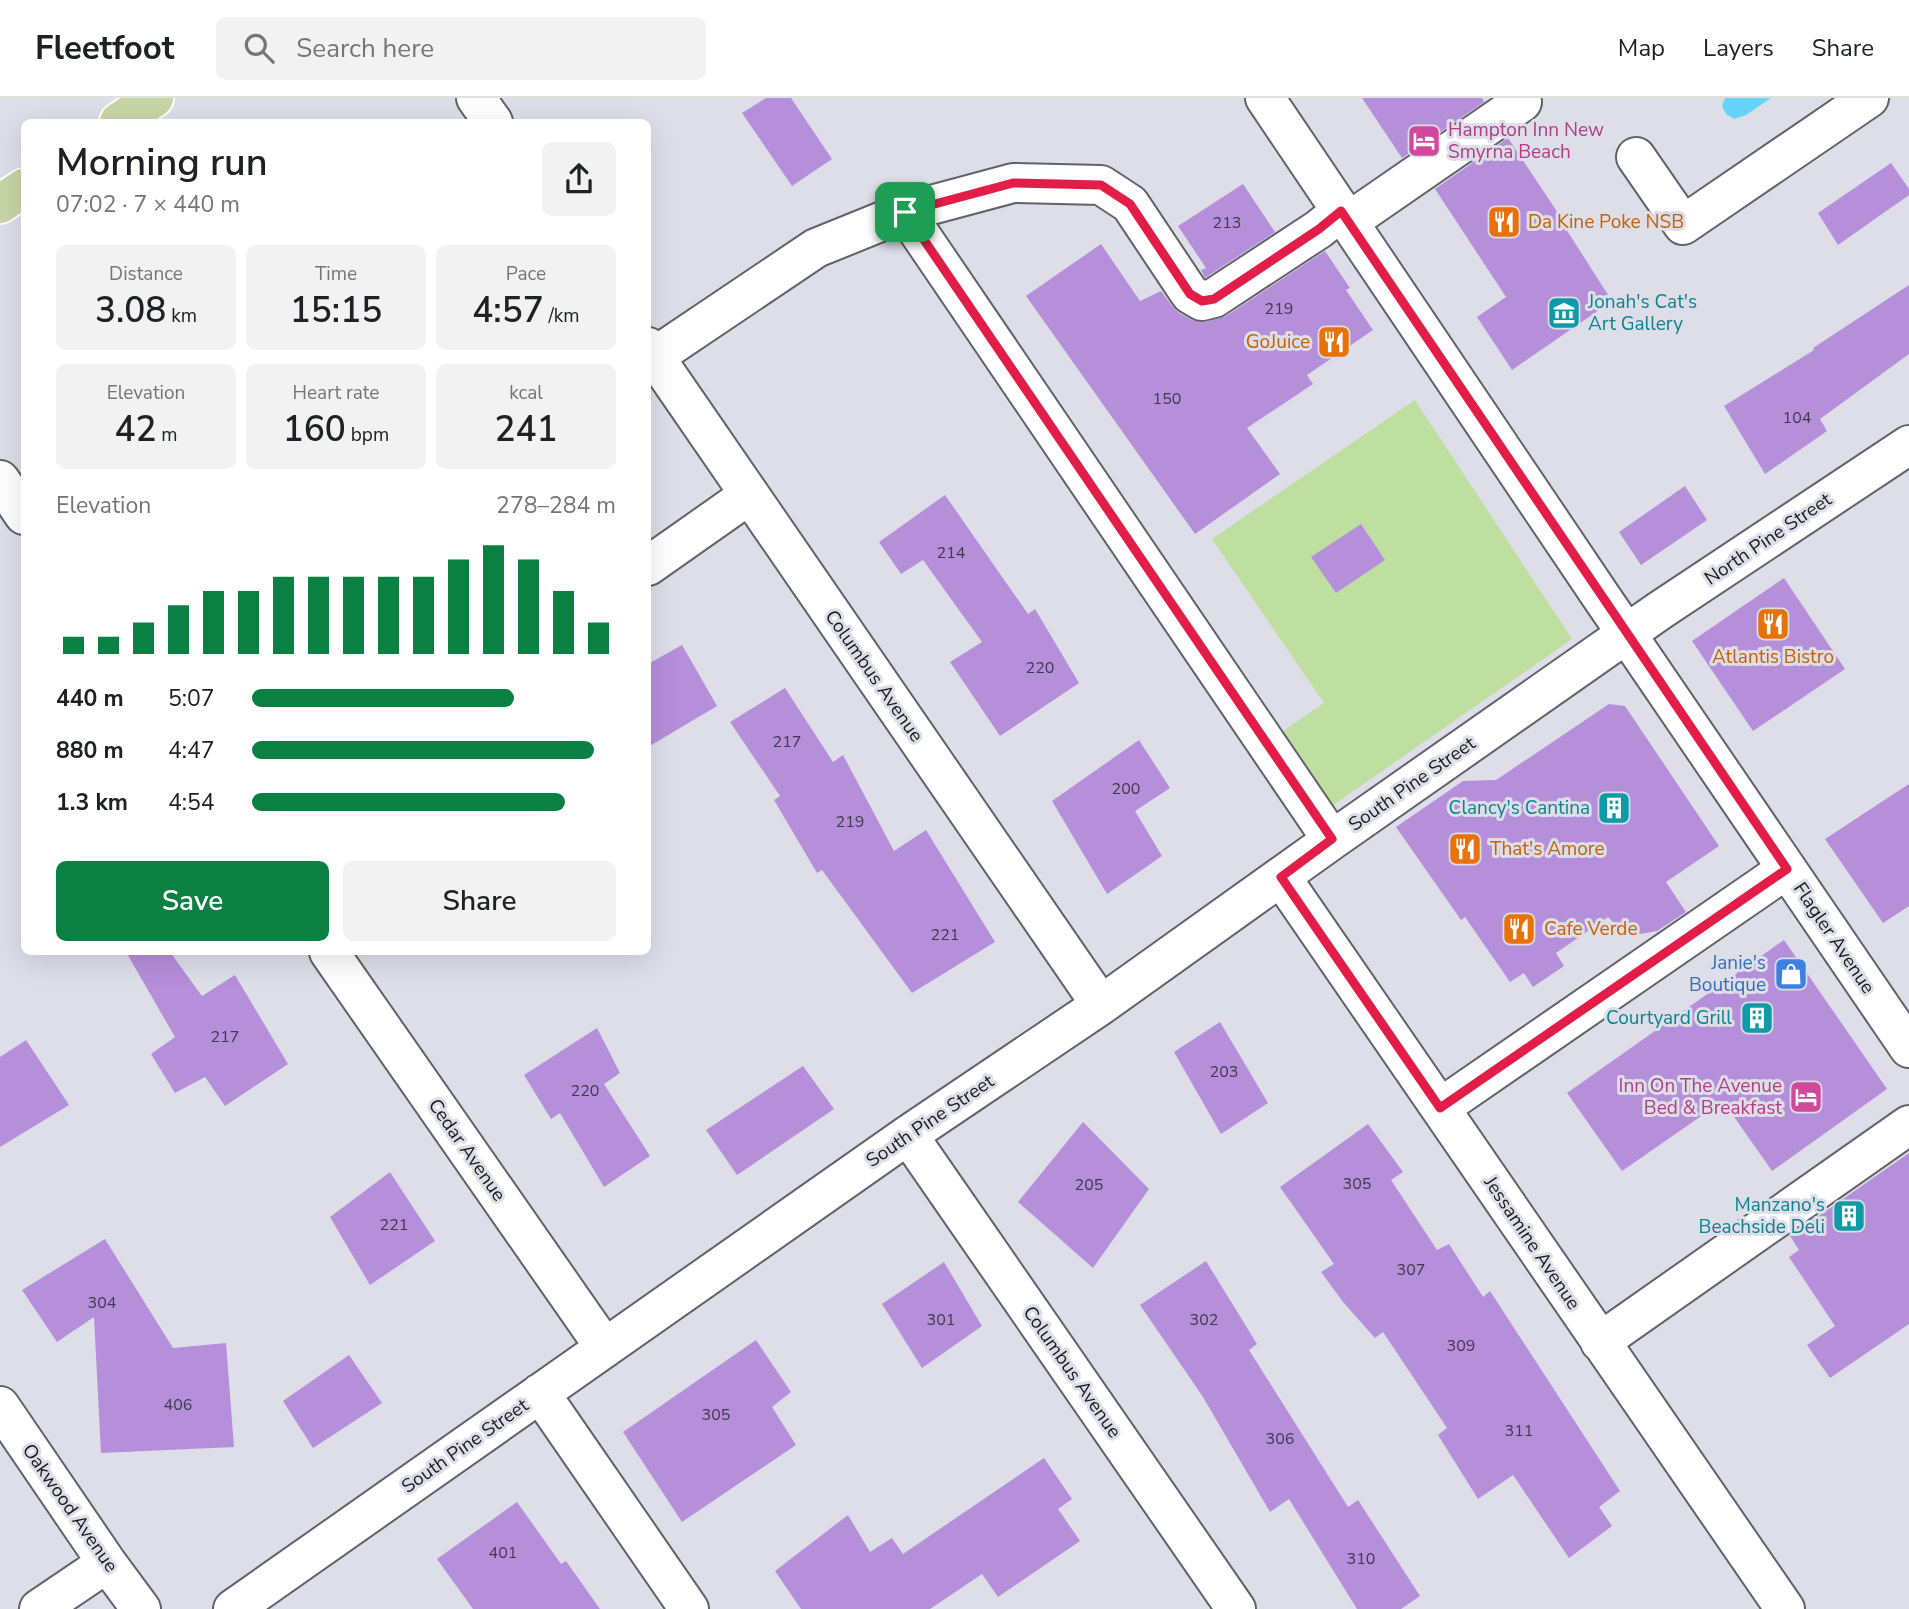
<!DOCTYPE html>
<meta charset="utf-8">
<style>
body{margin:0;font-family:"Nunito Sans",sans-serif;background:#f2f2f2;color:#202124;height:100vh;display:flex;flex-direction:column;font-size:26px;white-space:nowrap}
*{box-sizing:border-box;margin:0}
p{font-size:23px;color:#757577}
.icon{flex:none;width:38px;height:38px;fill:none;stroke:currentColor;stroke-width:2;stroke-linecap:round;stroke-linejoin:round}
.map{position:relative;flex:1;overflow:hidden}
.drawer{position:absolute;left:21px;top:21px;width:630px;height:836px;display:flex;flex-direction:column;background:#fff;border-radius:10px;box-shadow:0 7px 28px #0002}
.drawer>*{flex:none}
.pin{position:absolute;display:grid;place-items:center;width:60px;height:60px;color:#fff;margin:-30px;border-radius:14px;box-shadow:0 4px 10px #0006}
.round{display:grid;place-items:center;flex:none;width:74px;height:74px;border-radius:10px;background:#f2f2f2}
.summary{display:flex;align-items:center;justify-content:space-between;height:119px;padding:0 35px}
h1{font-size:38px;font-weight:600;line-height:52px}
.figures{display:grid;grid-template-columns:repeat(3,1fr);gap:10px;height:119px;padding:7px 35px}
.figures div{display:grid;align-content:center;border-radius:10px;background:#f2f2f2;text-align:center}
.figures b{font-size:35px;font-weight:600}
.figures small{font-size:19px;font-weight:400}
.figures p{font-size:19px}
.chart{height:196px;padding:14px 35px}
.chart p{display:flex;justify-content:space-between}
.chart svg{width:100%;height:126px;margin-top:7px;stroke:#0b8043;stroke-width:6}
.cta{display:flex;gap:14px;margin-top:auto;padding:14px 35px}
.cta a{flex:1;height:80px;border-radius:10px;background:#0b8043;color:#fff;font-size:28px;font-weight:600;line-height:80px;text-align:center}
.cta a+a{background:#f2f2f2;color:#202124}
ul{padding:0 35px;list-style:none;font-size:23px}
li{display:grid;grid-template-columns:112px 84px 1fr;align-items:center;height:52px}
li i{height:18px;border-radius:9px;background:#0b8043}
header{display:flex;align-items:center;gap:42px;box-sizing:border-box;height:98px;padding:0 35px;background:#fff;border-bottom:2px solid #e0e0e0}
header strong{font-size:33px}
nav{display:flex;gap:38px;margin-inline-start:auto;font-size:24px}
.search{width:490px;height:63px;background:#f2f2f2;display:flex;align-items:center;gap:18px;box-sizing:border-box;padding:0 24px;border-radius:10px;color:#757577;font-size:26px}
.map>svg:first-child{display:block}
.green{fill:#bedf9f}
.water{fill:#66d3f8}
.building{fill:#b58fda}
.lines{fill:none;stroke-linecap:round;stroke-linejoin:round}
.minor-casing{stroke:#61626a;stroke-width:42}
.major-casing{stroke:#fff;stroke-width:42}
.minor{stroke:#fff;stroke-width:38}
.major{stroke:#c8d5a6;stroke-width:38}
.route-casing{stroke:#fff;stroke-width:14}
.route{stroke:#e11d48;stroke-width:9}
.labels{text-anchor:middle;dominant-baseline:central;stroke-width:6;stroke-linejoin:round;paint-order:stroke}
.number-label{font-size:16px;fill:#41384d}
.hotel-label{font-size:19px;fill:#b23c85;stroke:#dddee8;text-anchor:start}
.food-label{font-size:19px;fill:#c56008;stroke:#dddee8;text-anchor:start}
.culture-label{font-size:19px;fill:#0d838f;stroke:#dddee8;text-anchor:end}
.street-label{font-size:19px;fill:#1a1b1e;stroke:#dddee8}
.shop-label{font-size:19px;fill:#366cbe;stroke:#dddee8;text-anchor:end}
</style>
<header>
<strong>Fleetfoot</strong>
<div class="search"><svg class="icon" aria-label="search" viewBox="0 0 24 24"><circle cx="10" cy="10" r="6"/><path d="M15 15l6 6"/></svg>Search here</div>
<nav><a>Map</a><a>Layers</a><a>Share</a></nav>
</header>
<div class="map">
<svg width="1909" height="1511" viewBox="0 0 1909 1511">
<rect width="100%" height="100%" fill="#dddee8"/>
<!-- green -->
<path class="green" d="M1415 302 1572 541 1332 708 1282 634 1324 605 1212 441Z"/>
<!-- water -->
<path class="water" d="M1725 0H1771L1746 17 1734 21 1726 16 1722 8Z"/>
<!-- building -->
<path class="building" d="M766 0H791L832 61 792 88 742 15Z
M1362 0H1482L1484 4 1402 60Z
M1508 40 1566 127 1564 128 1612 203 1512 272 1477 219 1506 199 1435 91Z
M1891 65 1909 91V97L1838 147 1818 115Z
M1243 86 1275 134 1205 180 1201 172 1206 170 1178 128Z
M1101 146 1140 203 1161 193 1172 208 1179 215 1192 222 1206 224 1226 218 1325 153 1350 190 1346 192 1373 232 1307 277 1313 286 1247 330 1280 376 1195 436 1026 198Z
M1909 187V256L1820 321 1827 333 1765 376 1724 308 1814 252 1813 250Z
M1685 388 1707 422 1641 467 1619 434Z
M945 397 1028 516 1035 511 1079 585 1000 638 950 564 982 544 923 462 901 476 879 444Z
M1361 426 1385 462 1336 495 1311 459Z
M1784 480 1845 571 1753 633 1692 543Z
M682 547 717 608 648 649V566Z
M785 590 833 664 843 657 894 753 926 732 995 844 912 895 822 772 817 775 774 702 780 698 730 624Z
M1609 606 1625 608 1719 748 1666 784 1686 814 1657 833 1640 836 1621 832 1608 819 1556 855 1564 868 1533 889 1524 875 1510 884 1465 819 1461 822 1396 729 1463 683 1496 682Z
M1139 642 1170 690 1135 713 1162 758 1107 796 1052 703Z
M1909 686V808L1883 825 1825 741Z
M1784 842 1887 991 1772 1073 1723 1003 1622 1073 1567 995Z
M126 854H170L202 898 235 877 288 966 225 1008 205 979 175 995 151 956 175 939Z
M1220 924 1268 1005 1221 1036 1174 954Z
M597 930 620 975 604 986 650 1058 604 1089 560 1015 551 1021 524 977Z
M26 942 69 1007 0 1049V959Z
M803 968 834 1011 737 1077 706 1032Z
M1083 1024 1149 1091 1093 1170 1018 1104Z
M1368 1026 1403 1074 1391 1082 1437 1152 1449 1146 1483 1199 1490 1193 1620 1393 1599 1409 1612 1428 1569 1460 1513 1377 1478 1401 1438 1337 1447 1330 1383 1234 1375 1240 1343 1204 1321 1174 1334 1166 1280 1089Z
M1909 1055V1226L1830 1280 1807 1247 1835 1228 1789 1159 1799 1152 1790 1138Z
M390 1074 435 1143 370 1187 330 1119Z
M105 1141 173 1250 226 1245 234 1349 101 1355 94 1219 57 1244 22 1192Z
M1206 1163 1257 1246 1249 1252 1348 1409 1358 1402 1420 1498 1401 1511H1357L1289 1401 1270 1414 1203 1299 1140 1207Z
M944 1164 982 1228 922 1270 882 1206Z
M756 1242 791 1294 772 1309 796 1347 682 1424 623 1334Z
M349 1257 382 1305 313 1350 283 1303Z
M1044 1360 1072 1401 1058 1411 1080 1443 998 1499 982 1476 930 1511H801L775 1473 848 1417 870 1454 892 1440 903 1456Z
M517 1404 561 1466 566 1463 600 1511H473L437 1461Z"/>
<g class="lines">
<defs>
<path id="minor" d="M476 0 493 24
M1265 0 1600 497 1909 950
M1636 59 1683 127 1869 0
M905 114 1332 742
M1348 124 1522 4
M648 249 1101 907
M654 259 816 150 905 114 1013 85 1101 87 1130 106 1190 196 1202 203 1214 200 1319 131 1341 113
M0 382 24 417
M648 468 749 397
M1281 779 1785 1511
M329 854 605 1250
M1440 1010 1787 771
M908 1037 1236 1511
M1600 1244 1909 1027
M540 1295 689 1511
M0 1308 107 1465 141 1511
M39 1511 107 1465
M233 1511 908 1037 1101 907 1332 742 1659 513 1909 347"/>
<path id="major" d="M119 24 154 0
M0 106 24 90"/>
</defs>
<!-- minor casing -->
<use href="#minor" class="minor-casing"/>
<!-- major casing -->
<use href="#major" class="major-casing"/>
<!-- minor -->
<use href="#minor" class="minor"/>
<!-- major -->
<use href="#major" class="major"/>
</g>
<g class="lines">
<defs>
<path id="route" d="M1013 85 1101 87 1130 106 1190 196 1202 203 1214 201 1319 131 1341 113 1787 771 1440 1010 1281 779 1332 741 905 114Z"/>
</defs>
<!-- route casing -->
<use href="#route" class="route-casing"/>
<!-- route -->
<use href="#route" class="route"/>
</g>
<!-- icons -->
<defs>
<symbol id="hotel-square" viewBox="-11 -11 22 22"><rect x="-9" y="-9" width="18" height="18" rx="4" fill="#d1479c" stroke="#dddee8"/><path d="M-6-4.5h1.5V1H6V5H4.5V3h-9V5H-6ZM-4 0a1.8 1.8 0 1 1 3.6 0ZM.5 0V-2.5h3Q6-2.5 6 0Z" fill="#fff"/></symbol>
<symbol id="restaurant-square" viewBox="-11 -11 22 22"><rect x="-9" y="-9" width="18" height="18" rx="4" fill="#e8710a" stroke="#dddee8"/><path d="M-5-6h1v4h1v-4h1v4h1v-4h1v5L-1.5 .5V6h-2V.5L-5-1ZM5-6V6H3V1.5H1.5Q1.5-4 5-6Z" fill="#fff"/></symbol>
<symbol id="museum-square" viewBox="-11 -11 22 22"><rect x="-9" y="-9" width="18" height="18" rx="4" fill="#0f9aa8" stroke="#dddee8"/><path d="M0-6L6-3V-2H-6V-3ZM-5-1h2V3h-2ZM-1-1h2V3h-2ZM3-1h2V3H3ZM-6 4H6V6H-6Z" fill="#fff"/></symbol>
<symbol id="building-square" viewBox="-11 -11 22 22"><rect x="-9" y="-9" width="18" height="18" rx="4" fill="#0f9aa8" stroke="#dddee8"/><path d="M-4-6H4V6H1V3H-1V6H-4ZM-2.5-4.3h1.7v1.8h-1.7ZM.8-4.3h1.7v1.8H.8ZM-2.5-1h1.7V.8h-1.7ZM.8-1h1.7V.8H.8Z" fill="#fff"/></symbol>
<symbol id="shop-square" viewBox="-11 -11 22 22"><rect x="-9" y="-9" width="18" height="18" rx="4" fill="#3f7fe0" stroke="#dddee8"/><path d="M-5-2.5h2.3a2.7 3.5 0 0 1 5.4 0H5L5.5 6h-11ZM-1.5-2.5h3a1.5 2.3 0 0 0-3 0Z" fill="#fff"/></symbol>
</defs>
<g fill-rule="evenodd">
<use href="#hotel-square" x="1405" y="24" width="38" height="38"/>
<use href="#restaurant-square" x="1485" y="105" width="38" height="38"/>
<use href="#museum-square" x="1545" y="196" width="38" height="38"/>
<use href="#restaurant-square" x="1315" y="225" width="38" height="38"/>
<use href="#restaurant-square" x="1754" y="507" width="38" height="38"/>
<use href="#building-square" x="1595" y="691" width="38" height="38"/>
<use href="#restaurant-square" x="1446" y="732" width="38" height="38"/>
<use href="#restaurant-square" x="1500" y="812" width="38" height="38"/>
<use href="#shop-square" x="1772" y="857" width="38" height="38"/>
<use href="#building-square" x="1738" y="901" width="38" height="38"/>
<use href="#hotel-square" x="1787" y="980" width="38" height="38"/>
<use href="#building-square" x="1830" y="1099" width="38" height="38"/>
</g>
<g class="labels">
<!-- number labels -->
<g class="number-label">
<text x="1227" y="125">213</text>
<text x="1279" y="211">219</text>
<text x="1167" y="301">150</text>
<text x="1797" y="320">104</text>
<text x="951" y="455">214</text>
<text x="1040" y="570">220</text>
<text x="787" y="644">217</text>
<text x="1126" y="691">200</text>
<text x="850" y="724">219</text>
<text x="945" y="837">221</text>
<text x="225" y="939">217</text>
<text x="1224" y="974">203</text>
<text x="585" y="993">220</text>
<text x="1357" y="1086">305</text>
<text x="1089" y="1087">205</text>
<text x="394" y="1127">221</text>
<text x="1411" y="1172">307</text>
<text x="102" y="1205">304</text>
<text x="941" y="1222">301</text>
<text x="1204" y="1222">302</text>
<text x="1461" y="1248">309</text>
<text x="178" y="1307">406</text>
<text x="716" y="1317">305</text>
<text x="1519" y="1333">311</text>
<text x="1280" y="1341">306</text>
<text x="503" y="1455">401</text>
<text x="1361" y="1461">310</text>
</g>
<!-- hotel labels -->
<g class="hotel-label">
<text x="1448" y="32">Hampton Inn New<tspan x="1448" dy="22">Smyrna Beach</tspan></text>
<text x="1782" y="988" text-anchor="end">Inn On The Avenue<tspan x="1782" dy="22">Bed &amp; Breakfast</tspan></text>
</g>
<!-- food labels -->
<g class="food-label">
<text x="1528" y="124">Da Kine Poke NSB</text>
<text x="1310" y="244" text-anchor="end">GoJuice</text>
<text x="1773" y="559" text-anchor="middle">Atlantis Bistro</text>
<text x="1490" y="751">That's Amore</text>
<text x="1544" y="831">Cafe Verde</text>
</g>
<!-- culture labels -->
<g class="culture-label">
<text x="1588" y="204" text-anchor="start">Jonah's Cat's<tspan x="1588" dy="22">Art Gallery</tspan></text>
<text x="1590" y="710">Clancy's Cantina</text>
<text x="1732" y="920">Courtyard Grill</text>
<text x="1825" y="1107">Manzano's<tspan x="1825" dy="22">Beachside Deli</tspan></text>
</g>
<!-- street labels -->
<g class="street-label">
<text transform="translate(1768 441) rotate(-34)">North Pine Street</text>
<text transform="translate(874 578) rotate(55)">Columbus Avenue</text>
<text transform="translate(1412 686) rotate(-35)">South Pine Street</text>
<text transform="translate(1834 840) rotate(56)">Flagler Avenue</text>
<text transform="translate(930 1023) rotate(-34)">South Pine Street</text>
<text transform="translate(467 1052) rotate(55)">Cedar Avenue</text>
<text transform="translate(1532 1145) rotate(56)">Jessamine Avenue</text>
<text transform="translate(1072 1274) rotate(55)">Columbus Avenue</text>
<text transform="translate(465 1348) rotate(-35)">South Pine Street</text>
<text transform="translate(70 1410) rotate(55)">Oakwood Avenue</text>
</g>
<!-- shop labels -->
<g class="shop-label">
<text x="1766" y="865">Janie's<tspan x="1766" dy="22">Boutique</tspan></text>
</g>
</g>
</svg>
<div class="pin" style="left:905px;top:114px;background:#1e9e55"><svg class="icon" aria-label="arrive" viewBox="0 0 24 24"><path d="M6 21V4h12l-3 4 3 4H6"/></svg></div>
<section class="drawer">
<div class="summary"><div><h1>Morning run</h1><p>07:02 · 7 × 440 m</p></div><a class="round"><svg class="icon" aria-label="share" viewBox="0 0 24 24"><path d="M12 15V3M7 8l5-5 5 5M5 13v7h14v-7"/></svg></a></div>
<div class="figures">
<div><p>Distance</p><b>3.08<small> km</small></b></div>
<div><p>Time</p><b>15:15</b></div>
<div><p>Pace</p><b>4:57<small> /km</small></b></div>
</div>
<div class="figures">
<div><p>Elevation</p><b>42<small> m</small></b></div>
<div><p>Heart rate</p><b>160<small> bpm</small></b></div>
<div><p>kcal</p><b>241</b></div>
</div>
<div class="chart"><p><span>Elevation</span>278–284 m</p>
<svg viewBox="0 0 160 44" preserveAspectRatio="none"><path d="M5 44V38M15 44V38M25 44V33M35 44V27M45 44V22M55 44V22M65 44V17M75 44V17M85 44V17M95 44V17M105 44V17M115 44V11M125 44V6M135 44V11M145 44V22M155 44V33"/></svg>
</div>
<ul>
<li><b>440 m</b>5:07<i style="width:72%"></i></li>
<li><b>880 m</b>4:47<i style="width:94%"></i></li>
<li><b>1.3 km</b>4:54<i style="width:86%"></i></li>
</ul>
<div class="cta"><a>Save</a><a>Share</a></div>
</section>
</div>
